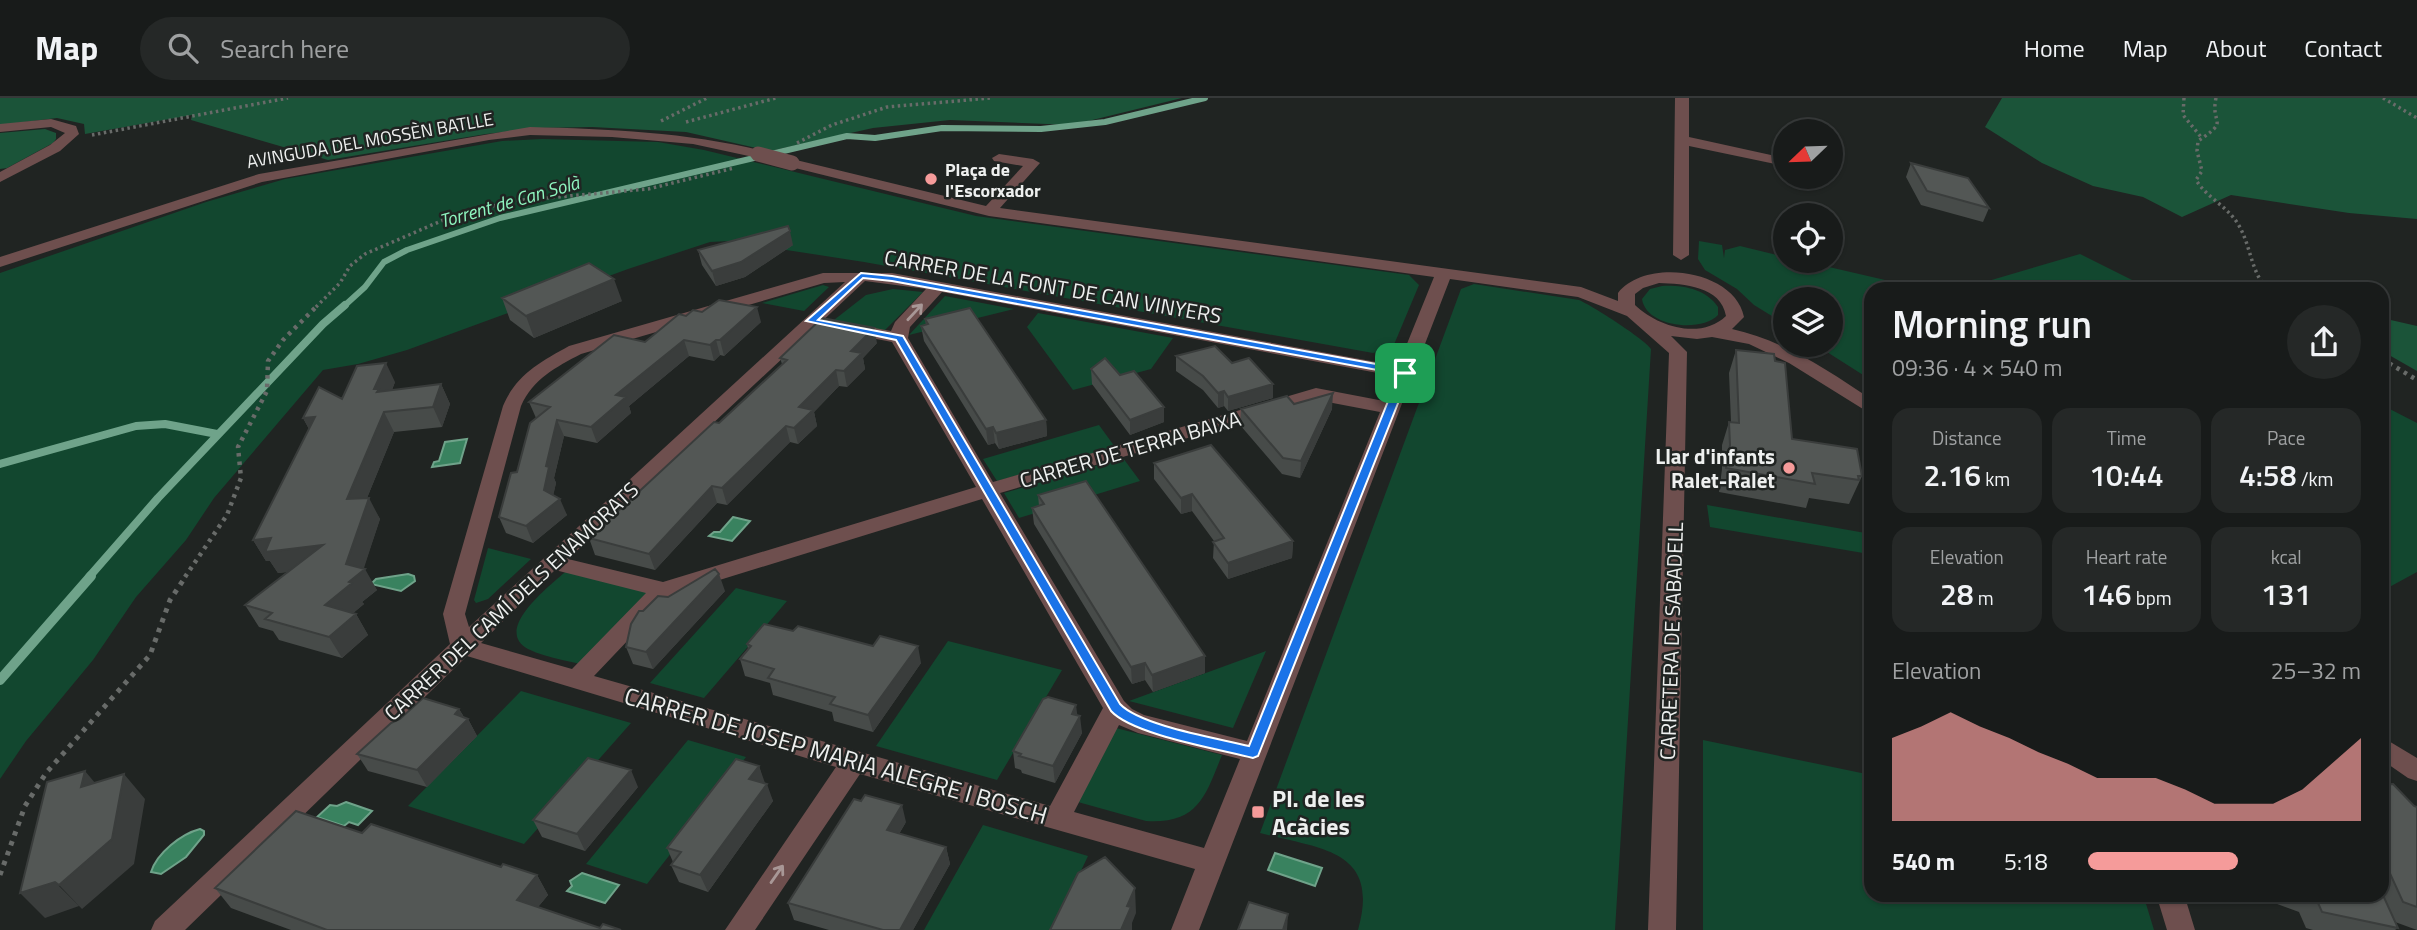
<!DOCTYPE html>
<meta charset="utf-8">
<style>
body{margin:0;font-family:"Titillium Web",sans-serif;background:#252827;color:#f1f3f6;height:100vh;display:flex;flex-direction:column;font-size:26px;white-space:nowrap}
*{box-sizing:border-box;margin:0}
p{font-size:23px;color:#9fa1a2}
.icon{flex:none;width:38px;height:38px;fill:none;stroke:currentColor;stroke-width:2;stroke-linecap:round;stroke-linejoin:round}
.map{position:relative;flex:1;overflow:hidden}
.details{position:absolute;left:1864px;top:184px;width:525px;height:620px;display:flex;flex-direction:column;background:#181b1a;border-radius:21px;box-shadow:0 2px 5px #0004,0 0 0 2px #363939}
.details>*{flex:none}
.needle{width:46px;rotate:247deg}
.tools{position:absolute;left:1773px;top:21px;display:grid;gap:14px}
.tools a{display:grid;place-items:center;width:70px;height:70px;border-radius:50%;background:#181b1a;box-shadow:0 2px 5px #0004,0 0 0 2px #363939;font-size:35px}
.pin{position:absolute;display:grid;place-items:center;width:60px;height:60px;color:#fff;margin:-30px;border-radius:14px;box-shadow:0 4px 10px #0006}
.round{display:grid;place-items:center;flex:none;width:74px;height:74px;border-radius:37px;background:#252827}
.head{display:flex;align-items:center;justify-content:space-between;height:119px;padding:0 28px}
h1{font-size:38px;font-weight:600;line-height:52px}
.figures{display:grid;grid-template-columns:repeat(3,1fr);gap:10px;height:119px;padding:7px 28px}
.figures div{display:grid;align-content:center;border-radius:18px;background:#252827;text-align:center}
.figures b{font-size:30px;font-weight:600}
.figures small{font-size:19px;font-weight:400}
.figures p{font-size:19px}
.chart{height:196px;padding:14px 28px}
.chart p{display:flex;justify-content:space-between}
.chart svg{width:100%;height:126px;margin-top:7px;fill:#f59b9a;opacity:.7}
ul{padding:0 28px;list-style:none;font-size:23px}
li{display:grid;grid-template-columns:112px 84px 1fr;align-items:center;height:52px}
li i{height:18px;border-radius:9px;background:#f59b9a}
header{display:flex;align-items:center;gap:42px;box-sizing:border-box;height:98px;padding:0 35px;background:#181b1a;border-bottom:2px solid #363939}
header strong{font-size:33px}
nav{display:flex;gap:38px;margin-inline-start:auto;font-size:24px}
.search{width:490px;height:63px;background:#252827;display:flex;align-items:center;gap:18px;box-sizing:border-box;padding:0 24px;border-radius:38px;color:#9fa1a2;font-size:26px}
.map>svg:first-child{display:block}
.green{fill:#12472f}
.forest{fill:#1b5439}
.water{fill:#39825f;stroke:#6fa38a;stroke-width:2}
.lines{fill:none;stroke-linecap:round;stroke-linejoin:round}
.stream-far2{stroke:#6fa38a;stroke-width:6}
.stream-far1{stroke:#6fa38a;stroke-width:8}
.stream{stroke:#6fa38a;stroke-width:10}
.path-far2{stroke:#686b69;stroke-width:3.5;stroke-dasharray:2.5 3.5;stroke-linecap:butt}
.path-far1{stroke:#686b69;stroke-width:4.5;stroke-dasharray:3.5 5;stroke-linecap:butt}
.path{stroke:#686b69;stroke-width:5;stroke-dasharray:4.5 6;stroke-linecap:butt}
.minor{fill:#6e4f4e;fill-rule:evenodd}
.minor-bridge{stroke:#6e4f4e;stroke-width:15}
.wall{fill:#474b49}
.shaded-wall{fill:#3a3d3c}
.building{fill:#535755;stroke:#3a3d3c;stroke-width:2}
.oneway{stroke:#a89796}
.route{fill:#1a73e8;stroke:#fff;stroke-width:2;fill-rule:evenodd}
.poi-dot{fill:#f59b9a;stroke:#202422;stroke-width:2.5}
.labels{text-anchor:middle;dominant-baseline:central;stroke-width:5;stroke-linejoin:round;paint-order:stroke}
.far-street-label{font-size:18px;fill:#eef0ef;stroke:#202422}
.far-poi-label{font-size:18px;font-weight:bold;fill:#eef0ef;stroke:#202422;text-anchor:start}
.far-water-label{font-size:19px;font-style:italic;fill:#8ef5bf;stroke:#202422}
.street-label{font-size:21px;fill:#eef0ef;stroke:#202422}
.poi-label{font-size:21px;font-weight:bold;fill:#eef0ef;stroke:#202422;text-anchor:end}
.near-street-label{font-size:24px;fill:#eef0ef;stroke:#202422}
.near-poi-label{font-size:24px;font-weight:bold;fill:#eef0ef;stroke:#202422;text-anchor:start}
</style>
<header>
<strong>Map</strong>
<div class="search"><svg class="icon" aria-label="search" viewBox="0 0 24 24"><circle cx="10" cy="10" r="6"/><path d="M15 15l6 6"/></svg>Search here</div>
<nav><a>Home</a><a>Map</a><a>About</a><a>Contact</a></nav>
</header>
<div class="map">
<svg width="2417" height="832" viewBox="0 0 2417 832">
<rect width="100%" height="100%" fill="#202422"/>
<!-- green -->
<path class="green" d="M542 41 658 44 704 52 976 118 1409 177 1419 187 1393 249 1373 255 864 164 729 143 710 144 628 171 407 252 358 266 323 272 214 400 186 442 136 499 93 562 26 643 0 681V175L206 104 285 81 502 43Z
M1699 143 1722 147 1724 160 1725 152 1740 148 1785 159V163H1803L1924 191H1871V282L1816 247H1830V201H1785V226L1754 207 1737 191 1705 172 1698 161Z
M2080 156 2150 191H1961Z
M1474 186 1579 202C1591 207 1646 242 1651 251L1615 832H1358C1381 751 1320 751 1260 735L1461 191Z
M823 187 829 189 804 213 762 205Z
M1662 188C1683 187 1706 191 1718 209V217C1701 235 1646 229 1642 201L1650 191Z
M893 191 923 194 885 232 825 229 866 197Z
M945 198 1014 211 909 237Z
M1038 215 1173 240 1151 271 1073 292 1027 229Z
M2382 307 2417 325V474L2382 493Z
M1099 327 1115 349 997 383 983 361Z
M1123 360 1140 383 1019 420 1004 395Z
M1707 407 1871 436V464L1869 456 1710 429Z
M488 450 531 461 488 501 476 505 474 502Z
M577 464 667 497 598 570C576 564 548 561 528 551 489 530 561 479 577 464Z
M736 490 787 503 704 600 650 585Z
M948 543 1062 572 997 682 876 648Z
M1266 553 1233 630 1129 603Z
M521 593 631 625 524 746 408 708Z
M1112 629 1222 657C1205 699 1198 726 1146 723L1060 699Z
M688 642 746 659 647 786 586 766Z
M1703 642 1871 677V796H2143L2154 832H1703Z
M983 727 1088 758 1053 832H924Z"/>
<!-- forest -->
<path class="forest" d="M0 0H1182L1072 27 950 22 873 30 770 53 686 34 592 29 540 30 486 36 328 62 191 22 192 17 85 36 84 26 57 20 0 27Z
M2002 0H2417V121L2349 115 2231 97 2182 119 2143 99 2093 88 2042 65 1985 29Z
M45 31 56 35V41L53 45 7 70 0 71V35Z
M2382 220 2417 228V273L2382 253Z"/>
<!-- water -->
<path class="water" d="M467 341 460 365 432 369 434 364 439 363 445 344Z
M733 419 750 423 732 443 709 438 714 434H720Z
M408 476 414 478 415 483 401 493 371 486 376 481Z
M346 704 372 713 358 727 349 724 344 728 317 719 330 707 337 708Z
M200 731 204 733V737L186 759 161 776 151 774C157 755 181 736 200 731Z
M1275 755 1322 770 1315 788 1268 772Z
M582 775 619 787 605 805 567 793 572 788 570 783Z"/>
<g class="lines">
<!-- stream-far2 -->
<path class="stream-far2" d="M343 209 365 189 384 164 407 152 500 120 847 38 875 40 942 30 1041 31 1105 24 1205 0"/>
<!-- stream-far1 -->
<path class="stream-far1" d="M0 366 136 328 165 326 217 336
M89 479 158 400 323 226 345 207"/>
<!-- stream -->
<path class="stream" d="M0 582 91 478"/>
<!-- path-far2 -->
<path class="path-far2" d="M2184 0 2183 17 2201 39
M2216 0C2210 28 2231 21 2198 43L2197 53 2202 73 2196 82C2207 100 2227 108 2238 126 2251 147 2250 172 2267 191
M2383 0 2417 20
M661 23 707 0
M686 24 776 0
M92 37 288 0
M797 45 832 27 887 9 991 0
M316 209 340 185 350 168 365 156 448 120 512 103 648 91 734 70"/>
<!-- path-far1 -->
<path class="path-far1" d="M2382 261 2417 282
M185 479 227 417 241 380 238 349 267 293 268 263 283 242 318 207"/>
<!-- path -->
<path class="path" d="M0 777 25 708 46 675 150 557 170 502 186 478"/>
<!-- minor -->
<path class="minor" d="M1675 0H1689V39L1785 60V68L1689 48V157L1681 162 1673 157Z
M51 21 76 28 79 36 60 53 0 84V74L50 47 65 35 51 29 0 34V26Z
M530 29C609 31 686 34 763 53L765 56 758 60 693 46 612 39 530 37 489 42 262 84 0 169V159L259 76Z
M999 56 1033 61 1040 65 1000 110 1581 189 1618 203V195C1646 159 1735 172 1744 219L1732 231C1785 243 1827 272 1871 301V316L1789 265 1749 246 1712 239 1697 241 1671 238 1687 254 1676 832H1648L1669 255 1627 218 1578 199 1450 181 1199 832H1171L1195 771 860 676 755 832H725L836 669 467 558 185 832H151L155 823 450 546 443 516 503 308C516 277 540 264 569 248L823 175H892L1398 268 1434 179 989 118 787 68 785 65 792 61 986 108 1023 68 994 63 992 60ZM865 183 926 191 895 224 891 233 847 225 838 230 841 234 892 244 976 389 663 484 568 461ZM845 184 469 529 465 516 521 308C533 281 556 269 581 256L824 185ZM1659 185C1684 186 1721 188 1726 218 1701 242 1658 229 1635 207V196L1643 190ZM942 194 1394 278 1384 303 1316 290 993 384 908 240 910 229ZM1317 302 1380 314 1247 643 1144 617 1132 611 1124 603 1000 395ZM982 401 1103 610 1050 708 594 578 671 497ZM555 472 646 495 572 571 481 545ZM1119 627 1138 635 1240 661 1204 750 1074 714Z
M2382 639 2417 660V683L2408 680 2382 662Z
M2156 796H2184L2195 832H2167Z"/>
<!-- minor-bridge -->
<path class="minor-bridge" d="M758 56 792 65"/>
</g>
<!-- wall -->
<path class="wall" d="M1911 65 1989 110 1983 124 1921 107 1906 79Z
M793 147 745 179 716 188 702 167 698 152Z
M502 200 622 203 534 240 510 222Z
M686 218 761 224 724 258 720 257 714 263 689 258 629 308 631 315 597 345 564 338 554 380 556 385 553 397 567 417 533 445 506 435 499 419 517 374 536 320 529 304 645 244Z
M925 221 1046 322 1047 338 999 351 995 345 988 347 924 243 921 228 926 227Z
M877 245 863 260 865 271 847 289 839 288 814 314 817 328 798 346 790 344 727 407 717 405 655 472 595 457 589 440 719 325 782 266 780 260Z
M1736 252 1775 263 1792 341 1862 378 1849 406 1809 400 1806 410 1719 394 1722 371V347L1729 324H1731L1729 275Z
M1176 258 1232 265 1273 286V300L1228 313 1224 308 1218 310 1203 292 1176 273Z
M1091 271 1120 277 1164 309V324L1130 337 1092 286Z
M395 284 392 292 441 286 450 306 442 329 394 334 367 400 380 421 363 471 377 492 362 504 364 506 353 515 356 516 368 537 342 560 279 542 273 533 259 529 245 507 287 474 278 475 270 463H266L253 442 309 331 303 320 342 301Z
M1294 306 1332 311 1300 380 1282 376 1240 327 1241 311Z
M1154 365 1293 443 1292 460 1228 481 1213 460 1214 443 1192 413 1181 416 1154 381Z
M1038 397 1205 575 1153 594 1145 582 1132 586 1034 426 1032 410 1039 408Z
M725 493 653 571 633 566 626 549 643 513 668 499Z
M747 546 921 565 873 634 834 623 832 614 773 597 770 585 745 578 740 561 748 551Z
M459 611 464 619 468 621 477 638 427 689 368 673 357 656Z
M1077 617 1082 635 1055 685 1022 675 1021 672 1015 670 1013 653Z
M759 668 764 685 773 703 708 794 679 784 671 767 673 764 667 750Z
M2382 687 2414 708 2417 709V832L2395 824 2398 830 2395 832H2313L2306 830 2299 814 2250 796H2382Z
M638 689 585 753 542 739 533 722Z
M906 724 899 736 946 749 950 766 913 832H829L794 822 788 805Z
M362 735 537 777 548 797 538 809 600 830 621 832H291L231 810 215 790Z"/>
<!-- shaded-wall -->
<path class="shaded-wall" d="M790 133 793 147 745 179 716 188 712 173Z
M614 181 622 203 534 240 526 218Z
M757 209 761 224 724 258 720 242Z
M874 230 877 245 863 260 865 271 847 289 844 273 851 253Z
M684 242 689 258 629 308 631 315 597 345 591 329 616 297Z
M716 242 720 257 714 263 710 247Z
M386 265 395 284 386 306 374 291Z
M836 272 839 288 814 314 817 328 798 346 794 330 799 309Z
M441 286 450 306 442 329 433 309Z
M1273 286V300L1228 313V299Z
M1224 293V308L1218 310V295Z
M1333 295 1332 311 1300 380 1301 363Z
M1164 309V324L1130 337V322Z
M384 314 394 334 358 422 347 401Z
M315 319 314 340 303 320Z
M557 322 564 338 554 380 556 385 551 408 560 401 567 417 533 445 526 428 544 392 546 368Z
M1046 322 1047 338 999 351 996 335Z
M786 328 790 344 727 407 722 390Z
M993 329 995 345 988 347 986 331Z
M712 388 717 405 655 472 649 456Z
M1192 396V413L1181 416V400Z
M369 400 380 421 363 473 365 471 377 492 362 504 364 506 338 528 325 507 346 466Z
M271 440 323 447 335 468 278 475 270 463H266L253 442Z
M1293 443 1292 460 1228 481V465Z
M719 476 725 493 653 571 646 554Z
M356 516 368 537 342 560 329 539Z
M918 548 921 565 873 634 868 617Z
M1205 558V575L1153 594 1152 577Z
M1145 565V582L1132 586 1131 569Z
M1076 607 1078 622 1080 618 1082 635 1055 685 1053 668 1072 616Z
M459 611 466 623 468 621 477 638 427 689 417 672Z
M759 668 765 685 755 698 749 681Z
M631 672 638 689 585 753 577 736Z
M85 673 106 698 81 689Z
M124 676 145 701 134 766 82 811 59 787Z
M767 686 773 703 708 794 700 777Z
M902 707 906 724 891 749 887 732Z
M946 749 950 766 913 832H900Z
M537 777 548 797 528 821 517 802Z
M55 784 79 808 45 820 20 795Z
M1135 790 1136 815 1132 825V832H1121L1127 808Z
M1288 816 1287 832H1283Z"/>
<!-- building -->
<path class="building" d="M1911 65 1968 80 1989 110 1927 93Z
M788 128 790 133 741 164 712 173 698 152Z
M589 165 614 181 526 218 502 200Z
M719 202 757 209 720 242H716L710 247 684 242 616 297 626 299 591 329 557 322 546 368 549 369 544 392 560 401 526 428 499 419 511 375 517 374 530 325 550 309 529 304 614 237 645 244 679 216 686 218 693 212 702 214Z
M970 210 1046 322 996 335 993 329 986 331 921 228 928 226 925 221Z
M822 220 874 230 851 253 862 255 844 273 836 272 799 309 813 312 794 330 786 328 722 390 712 388 649 456 589 440 714 324 719 325 748 298 787 262 780 260Z
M1215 248 1232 265 1249 260 1273 286 1228 299 1224 293 1218 295 1203 278 1176 258Z
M1736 252 1774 256 1775 263 1785 265 1792 341 1857 351 1862 378H1858L1859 382 1812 375 1815 386 1726 370 1730 347 1729 324 1739 325Z
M1105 260 1120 277 1134 273 1164 309 1130 322 1091 271Z
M386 265 374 291H379L377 294 441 286 433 309 384 314 347 401 369 400 346 466 365 471 349 484 352 485 325 507 356 516 329 539 265 521 272 515 245 507 323 447 265 454 271 440 253 442 315 319 303 320 319 289 342 301 357 268Z
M1333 295 1301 363 1283 360 1241 311 1287 298 1294 306Z
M1211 347 1293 443 1228 465 1213 444 1224 440 1192 396 1181 400 1154 365Z
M1086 383 1205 558 1152 577 1145 565 1131 569 1032 410 1044 406 1038 397Z
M715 471 719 476 646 554 626 549 631 526 639 513H643L658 498 668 499Z
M764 526 793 533 798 528 873 548 880 538 918 548 868 617 830 606 835 599 768 580 774 571 740 561 751 548 747 546Z
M1048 599 1076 607 1072 616 1080 618 1053 668 1019 658 1021 656 1013 653 1043 601Z
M423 600 459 611 455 616 468 621 417 672 357 656 391 625 400 621Z
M588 660 631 672 577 736 533 722Z
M736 661 759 668 749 681 767 686 700 777 671 767 681 754 667 750Z
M85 673 81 689 124 676 112 741 59 787 55 784 20 795 47 684Z
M2393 686 2414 708 2417 709V809L2403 804 2382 758V687Z
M865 697 902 707 887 732 946 749 900 832H883L788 805 854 701 861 703Z
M296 713 362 735 371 726 501 769 503 766 537 777 517 802 600 830 603 826 621 832H327L215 790Z
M1105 759 1135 790 1127 808 1131 809 1121 832H1050L1078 775Z
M2382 795 2398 830 2322 814 2315 798 2311 796Z
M1249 804 1288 816 1283 832H1238Z"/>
<!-- one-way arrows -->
<defs><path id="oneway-shaft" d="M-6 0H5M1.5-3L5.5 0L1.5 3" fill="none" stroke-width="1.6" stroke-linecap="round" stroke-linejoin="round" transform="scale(1.75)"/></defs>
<g class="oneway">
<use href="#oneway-shaft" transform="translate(915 214) rotate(-47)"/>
<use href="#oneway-shaft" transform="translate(777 776) rotate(-55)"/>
</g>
<!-- route -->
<path class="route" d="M861 175 892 178 1409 272 1410 275 1258 658 1253 660C1219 651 1133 637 1111 613L896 242 806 223ZM863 180 892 183 1399 276 1249 648C1217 640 1141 628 1120 606L903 238 818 222Z"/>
<!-- markers -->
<g class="poi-dot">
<circle cx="931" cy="81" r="7"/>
<circle cx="1789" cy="370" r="7"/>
<rect x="1251" y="707" width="14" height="14" rx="3.5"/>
</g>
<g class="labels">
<!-- far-street labels -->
<g class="far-street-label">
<text transform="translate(370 42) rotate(-10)">AVINGUDA DEL MOSSÈN BATLLE</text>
</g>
<!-- far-poi labels -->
<g class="far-poi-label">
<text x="945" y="71">Plaça de<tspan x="945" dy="21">l'Escorxador</tspan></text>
</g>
<!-- far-water labels -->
<g class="far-water-label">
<text transform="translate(509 103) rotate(-16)">Torrent de Can Solà</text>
</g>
<!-- street labels -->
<g class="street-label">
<text transform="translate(1053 188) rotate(10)">CARRER DE LA FONT DE CAN VINYERS</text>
<text transform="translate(1130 351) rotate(-16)">CARRER DE TERRA BAIXA</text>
<text transform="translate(511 503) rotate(-43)">CARRER DEL CAMÍ DELS ENAMORATS</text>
<text transform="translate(1671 543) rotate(-88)">CARRETERA DE SABADELL</text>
</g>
<!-- poi labels -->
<g class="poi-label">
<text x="1775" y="358">Llar d'infants<tspan x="1775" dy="24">Ralet-Ralet</tspan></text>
</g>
<!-- near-street labels -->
<g class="near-street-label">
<text transform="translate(836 657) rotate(16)">CARRER DE JOSEP MARIA ALEGRE I BOSCH</text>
</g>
<!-- near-poi labels -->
<g class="near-poi-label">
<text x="1272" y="700">Pl. de les<tspan x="1272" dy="28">Acàcies</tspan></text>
</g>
</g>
</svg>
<div class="tools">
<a><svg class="needle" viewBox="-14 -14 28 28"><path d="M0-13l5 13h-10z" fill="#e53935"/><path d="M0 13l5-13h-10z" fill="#9fa1a2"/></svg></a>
<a><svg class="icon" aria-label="locate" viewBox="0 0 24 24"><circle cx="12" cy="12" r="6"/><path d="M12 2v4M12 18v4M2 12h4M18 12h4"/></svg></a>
<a><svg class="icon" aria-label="layers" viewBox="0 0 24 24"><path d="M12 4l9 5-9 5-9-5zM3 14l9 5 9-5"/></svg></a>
</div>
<div class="pin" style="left:1405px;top:275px;background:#1e9e55"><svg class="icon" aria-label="arrive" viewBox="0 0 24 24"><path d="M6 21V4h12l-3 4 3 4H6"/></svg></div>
<section class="details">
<div class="head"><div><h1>Morning run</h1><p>09:36 · 4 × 540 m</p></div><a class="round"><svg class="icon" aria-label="share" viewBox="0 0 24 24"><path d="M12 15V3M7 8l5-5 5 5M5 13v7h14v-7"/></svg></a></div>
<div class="figures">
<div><p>Distance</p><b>2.16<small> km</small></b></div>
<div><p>Time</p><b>10:44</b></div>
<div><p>Pace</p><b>4:58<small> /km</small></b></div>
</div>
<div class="figures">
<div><p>Elevation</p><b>28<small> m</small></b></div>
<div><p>Heart rate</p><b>146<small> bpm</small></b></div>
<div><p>kcal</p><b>131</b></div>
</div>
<div class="chart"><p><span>Elevation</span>25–32 m</p>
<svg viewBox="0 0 160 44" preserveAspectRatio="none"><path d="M0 44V15L10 11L20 6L30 11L40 15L50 20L60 24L70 29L80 29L90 29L100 33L110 38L120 38L130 38L140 33L150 24L160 15V44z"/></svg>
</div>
<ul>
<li><b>540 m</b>5:18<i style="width:55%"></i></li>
</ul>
</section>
</div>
